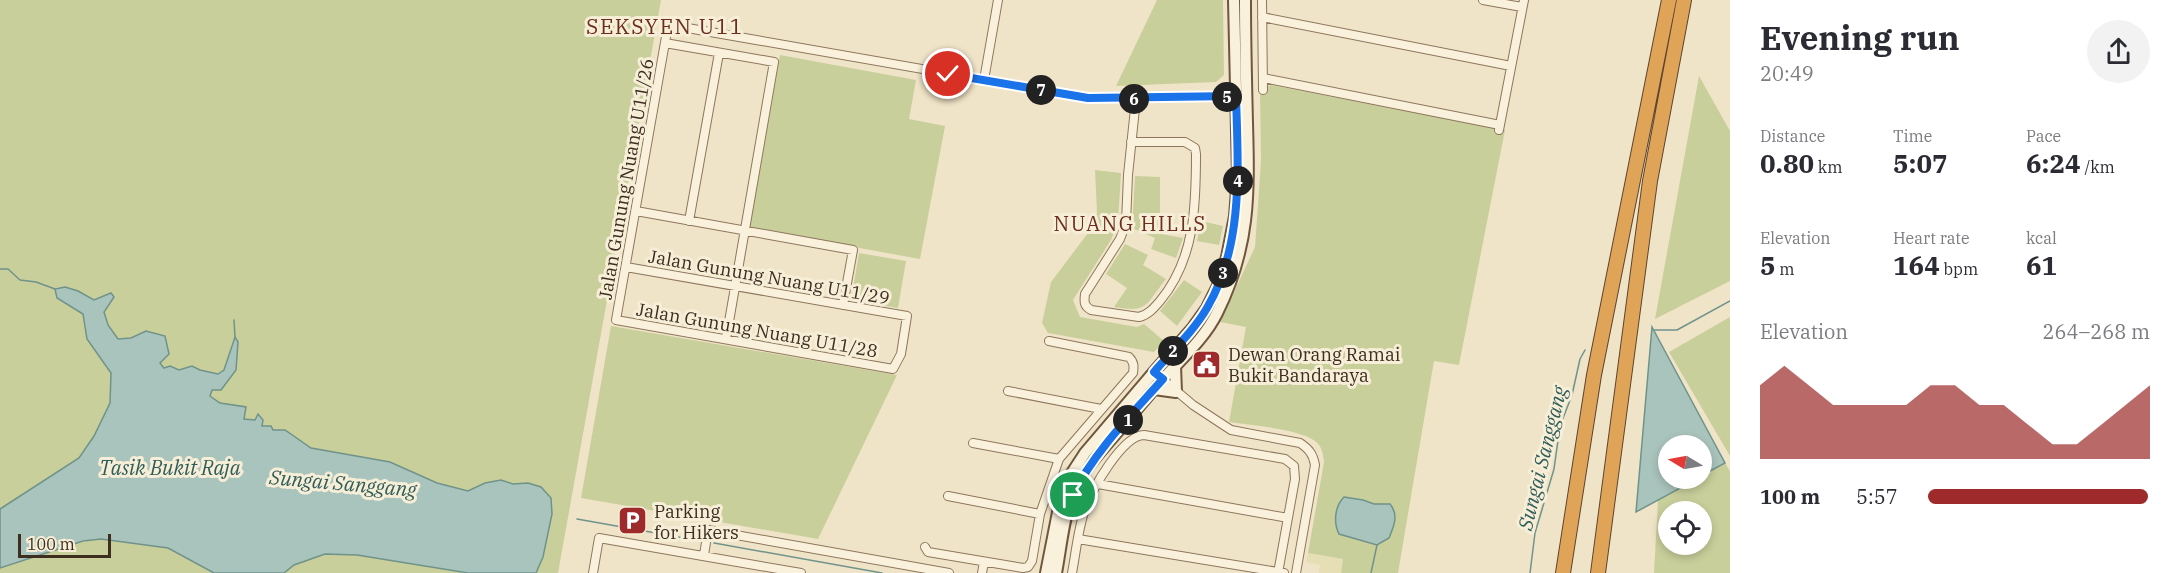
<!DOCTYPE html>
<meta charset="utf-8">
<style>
body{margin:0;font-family:"IBM Plex Serif",serif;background:#f2f2f3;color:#2b2b33;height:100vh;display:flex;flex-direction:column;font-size:22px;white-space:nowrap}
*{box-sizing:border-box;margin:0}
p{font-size:20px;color:#7c7c81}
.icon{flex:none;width:33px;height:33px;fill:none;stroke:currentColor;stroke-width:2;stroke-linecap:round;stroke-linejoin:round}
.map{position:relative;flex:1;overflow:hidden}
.details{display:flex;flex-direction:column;background:#fff;width:450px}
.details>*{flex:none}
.needle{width:39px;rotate:280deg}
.tools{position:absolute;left:1658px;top:435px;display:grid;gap:12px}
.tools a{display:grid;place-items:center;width:54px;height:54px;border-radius:50%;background:#fff;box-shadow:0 3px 9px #0003;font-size:30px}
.scale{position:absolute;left:18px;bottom:15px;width:93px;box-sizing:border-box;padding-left:6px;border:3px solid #3d2e20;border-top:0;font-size:16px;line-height:21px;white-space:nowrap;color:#3d2e20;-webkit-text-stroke:4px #f7eed8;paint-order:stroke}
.pin{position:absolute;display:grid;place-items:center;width:51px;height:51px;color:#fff;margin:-26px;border:3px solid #fff;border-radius:50%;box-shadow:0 2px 6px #0007}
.km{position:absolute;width:30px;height:30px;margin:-15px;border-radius:50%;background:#222;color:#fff;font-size:16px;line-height:30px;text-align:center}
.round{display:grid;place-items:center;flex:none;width:63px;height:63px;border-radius:32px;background:#f2f2f3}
.overview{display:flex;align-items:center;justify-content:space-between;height:102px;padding:0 30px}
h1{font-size:33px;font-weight:800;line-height:45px}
.stats{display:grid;grid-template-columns:repeat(3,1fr);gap:9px;height:102px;padding:6px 30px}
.stats div{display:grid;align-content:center}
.stats b{font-size:26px;font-weight:800}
.stats small{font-size:16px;font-weight:400}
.stats p{font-size:16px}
.chart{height:168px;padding:12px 30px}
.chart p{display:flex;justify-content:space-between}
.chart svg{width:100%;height:108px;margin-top:6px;fill:#9e2a2b;opacity:.7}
ul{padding:0 30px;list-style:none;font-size:20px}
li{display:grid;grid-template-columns:96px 72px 1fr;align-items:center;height:45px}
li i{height:15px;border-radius:8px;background:#9e2a2b}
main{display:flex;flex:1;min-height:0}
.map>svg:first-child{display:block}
.farmland{fill:#e6deb5}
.green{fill:#c9cf9b;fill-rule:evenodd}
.water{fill:#a9c4bc;stroke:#6f938a;stroke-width:1.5}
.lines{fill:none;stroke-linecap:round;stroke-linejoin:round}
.stream{stroke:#6f938a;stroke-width:1.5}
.street-casing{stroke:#8d765c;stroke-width:10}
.secondary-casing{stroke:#6f573f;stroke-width:14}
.highway-casing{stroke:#5b4430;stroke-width:16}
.street{stroke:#faf1dc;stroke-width:8}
.secondary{stroke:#faf1dc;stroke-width:10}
.highway{stroke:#e0a458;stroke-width:14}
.route-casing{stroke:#fff;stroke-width:12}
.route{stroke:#1a73e8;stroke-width:8}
.labels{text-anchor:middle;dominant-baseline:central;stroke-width:6;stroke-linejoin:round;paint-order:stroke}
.street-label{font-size:18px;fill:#3d2e20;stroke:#f7eed8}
.poi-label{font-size:18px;fill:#3d2e20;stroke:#f7eed8;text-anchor:start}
.neighbourhood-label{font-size:20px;letter-spacing:1.5px;fill:#6b2e1e;stroke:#f7eed8}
.water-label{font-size:20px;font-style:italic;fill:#2f5d5a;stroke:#f7eed8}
.quarter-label{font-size:21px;letter-spacing:1.5px;fill:#6b2e1e;stroke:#f7eed8}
</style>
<main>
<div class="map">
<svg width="1730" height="573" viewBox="0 0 1730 573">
<rect width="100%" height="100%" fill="#f0e4c8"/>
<!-- farmland -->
<path class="farmland" d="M1308 553 1343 559 1341 573H1319L1320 565 1306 562Z"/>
<!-- green -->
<path class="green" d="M0 0H661L558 573H536L543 557 528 483 513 484 501 480 485 483 468 491 437 483 390 462 311 448 285 430 278 431 261 426 258 414 255 420 244 419 246 407 220 403 210 395 212 389 221 390 234 337 224 370 218 374 200 370 192 366 179 370 170 366 163 369 160 363 163 357 146 331 131 338 118 339 108 325 104 312 114 297 110 293 95 300 78 291 57 297 83 314 87 339 111 373 110 403 94 436 79 458 0 509Z
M1157 0H1223L1224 75 1216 82 1116 86Z
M780 55 916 80 909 119 945 126 920 259 749 228Z
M1699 76 1730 131V281L1655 319Z
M1271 85 1505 130 1459 365 1434 361 1398 573H1341L1343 559 1308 553 1324 462C1323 454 1322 446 1315 441 1299 429 1250 425 1229 422L1246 327 1220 322 1255 247 1261 161 1260 90Z
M1095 170 1121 173 1118 222 1111 240 1073 300 1080 317 1137 327 1144 324 1164 341 1154 352 1048 333 1042 323 1051 282 1088 233 1097 213Z
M1135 176 1160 177V217L1156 233 1183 238 1176 258 1151 249 1155 238 1132 228Z
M1201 221 1223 226 1219 245 1197 241Z
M1125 244 1148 255 1143 265 1166 279C1145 305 1149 313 1114 307L1127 288 1106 274Z
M859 253 906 261 898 308 851 300Z
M1184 280 1202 292 1177 326 1160 311Z
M1730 317V456L1669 352Z
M611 326 897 375 818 539 581 498Z
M1725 463 1730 471V573H1654L1658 500 1697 479 1701 478V476ZM1668 512H1701V544H1668Z
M101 539 168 548 214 573H0V568C32 554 67 543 101 539Z
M325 554 357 555 468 573H284L294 565Z"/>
<!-- water -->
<path class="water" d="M65 287 78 291 94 300 111 293 114 297 104 312 108 325 118 339 131 338 146 331 165 336 169 354 160 363 164 368 170 366 179 370 192 366 200 370 218 374 224 370 235 337 238 342 236 370 221 390H212L210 396 220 403 246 407 244 419 255 420 258 414 263 420 262 426H271L273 430H285L311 448 390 462 437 483 468 491 485 483 501 480 513 484 528 483 541 487 551 498 552 514 543 557 536 573H468L357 555 325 554 294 565 284 573H214L168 548 101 539 83 541 0 568V509L79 458 94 436 110 403 111 373 87 339 83 314 57 298 55 289Z
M1652 327 1725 463 1701 476V446H1668V478L1697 479 1636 512Z
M1344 497 1363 500 1374 504H1390C1399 515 1394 526 1389 538L1377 545 1339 534C1333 522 1335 506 1344 497Z"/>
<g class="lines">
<!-- stream -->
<path class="stream" d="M0 269H8L20 280 36 282 55 289
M234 320 235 337
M1654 330H1677L1730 301
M577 519 701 541
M714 543 882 573
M1371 573 1377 545
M1530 573 1535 533 1554 469 1560 426 1572 395 1580 359 1585 350"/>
<defs>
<path id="street" d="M1262 0 1263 90
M1483 0 1522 7
M1262 17 1511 66
M665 43 774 62 726 339
M1263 78 1500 125
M984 80 998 0
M1499 130 1524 0
M1131 142H1185L1195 148 1196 154C1196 206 1195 259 1160 301 1154 308 1148 315 1139 317L1091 310C1084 306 1084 302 1085 294L1120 239 1126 223 1128 175 1136 99
M636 211 853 250 843 305
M689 221 719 53
M626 267 907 316 901 354 893 369 616 320 667 31 671 27 676 26 1088 98 1240 96
M1154 372 1193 405 1231 430 1300 443C1309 449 1313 454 1315 465L1296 573
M1008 391 1101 409
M973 443 1059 459
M1098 484 1288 518
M948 496 1040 514
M1078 539 1284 573
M925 547 928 552 1023 568 1028 567 1032 561 1040 514 1059 459 1133 373C1134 366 1134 362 1129 357L1049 341
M704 555 708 530 949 573
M593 573 599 538 801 573
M982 573 984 562
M1072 573C1076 552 1078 529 1085 509 1091 490 1123 435 1144 435L1285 459 1294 466 1295 479 1278 573"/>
<path id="secondary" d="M1154 389 1176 392 1175 366
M1046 573 1062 492 1070 476 1085 453 1154 372 1192 329 1207 308 1220 282 1227 257 1235 216 1238 176 1234 0
M1056 573C1061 547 1063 518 1073 493 1083 469 1102 450 1118 431 1133 414 1147 396 1163 379 1182 358 1204 339 1217 313 1250 247 1249 194 1247 123 1246 82 1245 41 1245 0"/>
<path id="highway" d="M1563 573 1594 375 1669 0
M1598 573 1650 181 1684 0"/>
</defs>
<!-- street casing -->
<use href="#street" class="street-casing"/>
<!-- secondary casing -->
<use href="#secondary" class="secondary-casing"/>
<!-- highway casing -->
<use href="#highway" class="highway-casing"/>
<!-- street -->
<use href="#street" class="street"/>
<!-- secondary -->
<use href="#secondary" class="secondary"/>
<!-- highway -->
<use href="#highway" class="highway"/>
</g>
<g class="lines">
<defs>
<path id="route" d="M948 74 1088 98 1236 96C1238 167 1244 245 1207 308 1193 332 1172 351 1154 372L1163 379C1132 414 1093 453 1073 495"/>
</defs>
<!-- route casing -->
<use href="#route" class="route-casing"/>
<!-- route -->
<use href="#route" class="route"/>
</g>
<!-- icons -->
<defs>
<symbol id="civic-square" viewBox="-11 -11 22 22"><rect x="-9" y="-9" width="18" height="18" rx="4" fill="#9e2a2b" stroke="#f7eed8"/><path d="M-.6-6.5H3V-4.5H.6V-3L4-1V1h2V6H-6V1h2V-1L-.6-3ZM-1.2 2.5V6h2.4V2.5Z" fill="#fff"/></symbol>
<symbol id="parking-square" viewBox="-11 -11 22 22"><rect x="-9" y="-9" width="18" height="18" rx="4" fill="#9e2a2b" stroke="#f7eed8"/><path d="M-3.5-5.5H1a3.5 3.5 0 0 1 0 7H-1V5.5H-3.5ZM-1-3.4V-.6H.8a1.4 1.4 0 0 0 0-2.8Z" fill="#fff"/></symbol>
</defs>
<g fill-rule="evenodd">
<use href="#civic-square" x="1190" y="348" width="33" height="33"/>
<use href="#parking-square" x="616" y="504" width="33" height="33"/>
</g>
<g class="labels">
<!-- street labels -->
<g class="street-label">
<text transform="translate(626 179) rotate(-80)">Jalan Gunung Nuang U11/26</text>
<text transform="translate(769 277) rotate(10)">Jalan Gunung Nuang U11/29</text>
<text transform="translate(757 330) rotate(10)">Jalan Gunung Nuang U11/28</text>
</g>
<!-- poi labels -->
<g class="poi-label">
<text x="1228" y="354">Dewan Orang Ramai<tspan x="1228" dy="21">Bukit Bandaraya</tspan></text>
<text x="654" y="511">Parking<tspan x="654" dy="21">for Hikers</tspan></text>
</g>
<!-- neighbourhood labels -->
<g class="neighbourhood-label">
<text x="1130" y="223">NUANG HILLS</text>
</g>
<!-- water labels -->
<g class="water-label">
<text transform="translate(1542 458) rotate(-76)">Sungai Sanggang</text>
<text x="170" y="467">Tasik Bukit Raja</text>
<text transform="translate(343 483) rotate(5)">Sungai Sanggang</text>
</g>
<!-- quarter labels -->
<g class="quarter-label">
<text x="665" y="26">SEKSYEN U11</text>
</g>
</g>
</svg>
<div class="tools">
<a><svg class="needle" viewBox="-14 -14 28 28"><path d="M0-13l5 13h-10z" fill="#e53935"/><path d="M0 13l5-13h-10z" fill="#7c7c81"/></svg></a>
<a><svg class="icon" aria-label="locate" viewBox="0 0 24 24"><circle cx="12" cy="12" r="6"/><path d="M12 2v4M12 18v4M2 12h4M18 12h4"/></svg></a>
</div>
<div class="scale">100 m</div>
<div class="pin" style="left:1073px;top:495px;background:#1e9e55"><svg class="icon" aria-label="arrive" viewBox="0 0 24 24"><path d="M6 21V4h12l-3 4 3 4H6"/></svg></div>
<div class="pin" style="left:948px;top:74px;background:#d93025"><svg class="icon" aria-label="check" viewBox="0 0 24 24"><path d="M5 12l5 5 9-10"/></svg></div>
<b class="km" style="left:1128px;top:420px">1</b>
<b class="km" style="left:1173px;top:351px">2</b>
<b class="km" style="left:1223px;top:273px">3</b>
<b class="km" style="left:1238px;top:181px">4</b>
<b class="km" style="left:1227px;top:97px">5</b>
<b class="km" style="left:1134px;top:99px">6</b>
<b class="km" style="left:1041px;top:90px">7</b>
</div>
<section class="details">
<div class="overview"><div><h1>Evening run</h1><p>20:49</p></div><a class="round"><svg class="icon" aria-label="share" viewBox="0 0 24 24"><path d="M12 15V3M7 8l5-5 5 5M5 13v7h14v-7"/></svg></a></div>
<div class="stats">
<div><p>Distance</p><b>0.80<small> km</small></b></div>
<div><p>Time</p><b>5:07</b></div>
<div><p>Pace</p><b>6:24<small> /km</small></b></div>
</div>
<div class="stats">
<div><p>Elevation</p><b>5<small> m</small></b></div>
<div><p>Heart rate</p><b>164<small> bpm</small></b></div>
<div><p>kcal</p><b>61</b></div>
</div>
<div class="chart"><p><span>Elevation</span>264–268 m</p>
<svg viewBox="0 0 160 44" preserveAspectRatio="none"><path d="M0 44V14L10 6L20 14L30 22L40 22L50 22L60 22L70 14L80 14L90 22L100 22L110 30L120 38L130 38L140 30L150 22L160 14V44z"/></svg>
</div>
<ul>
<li><b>100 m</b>5:57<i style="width:99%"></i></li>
</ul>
</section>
</main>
